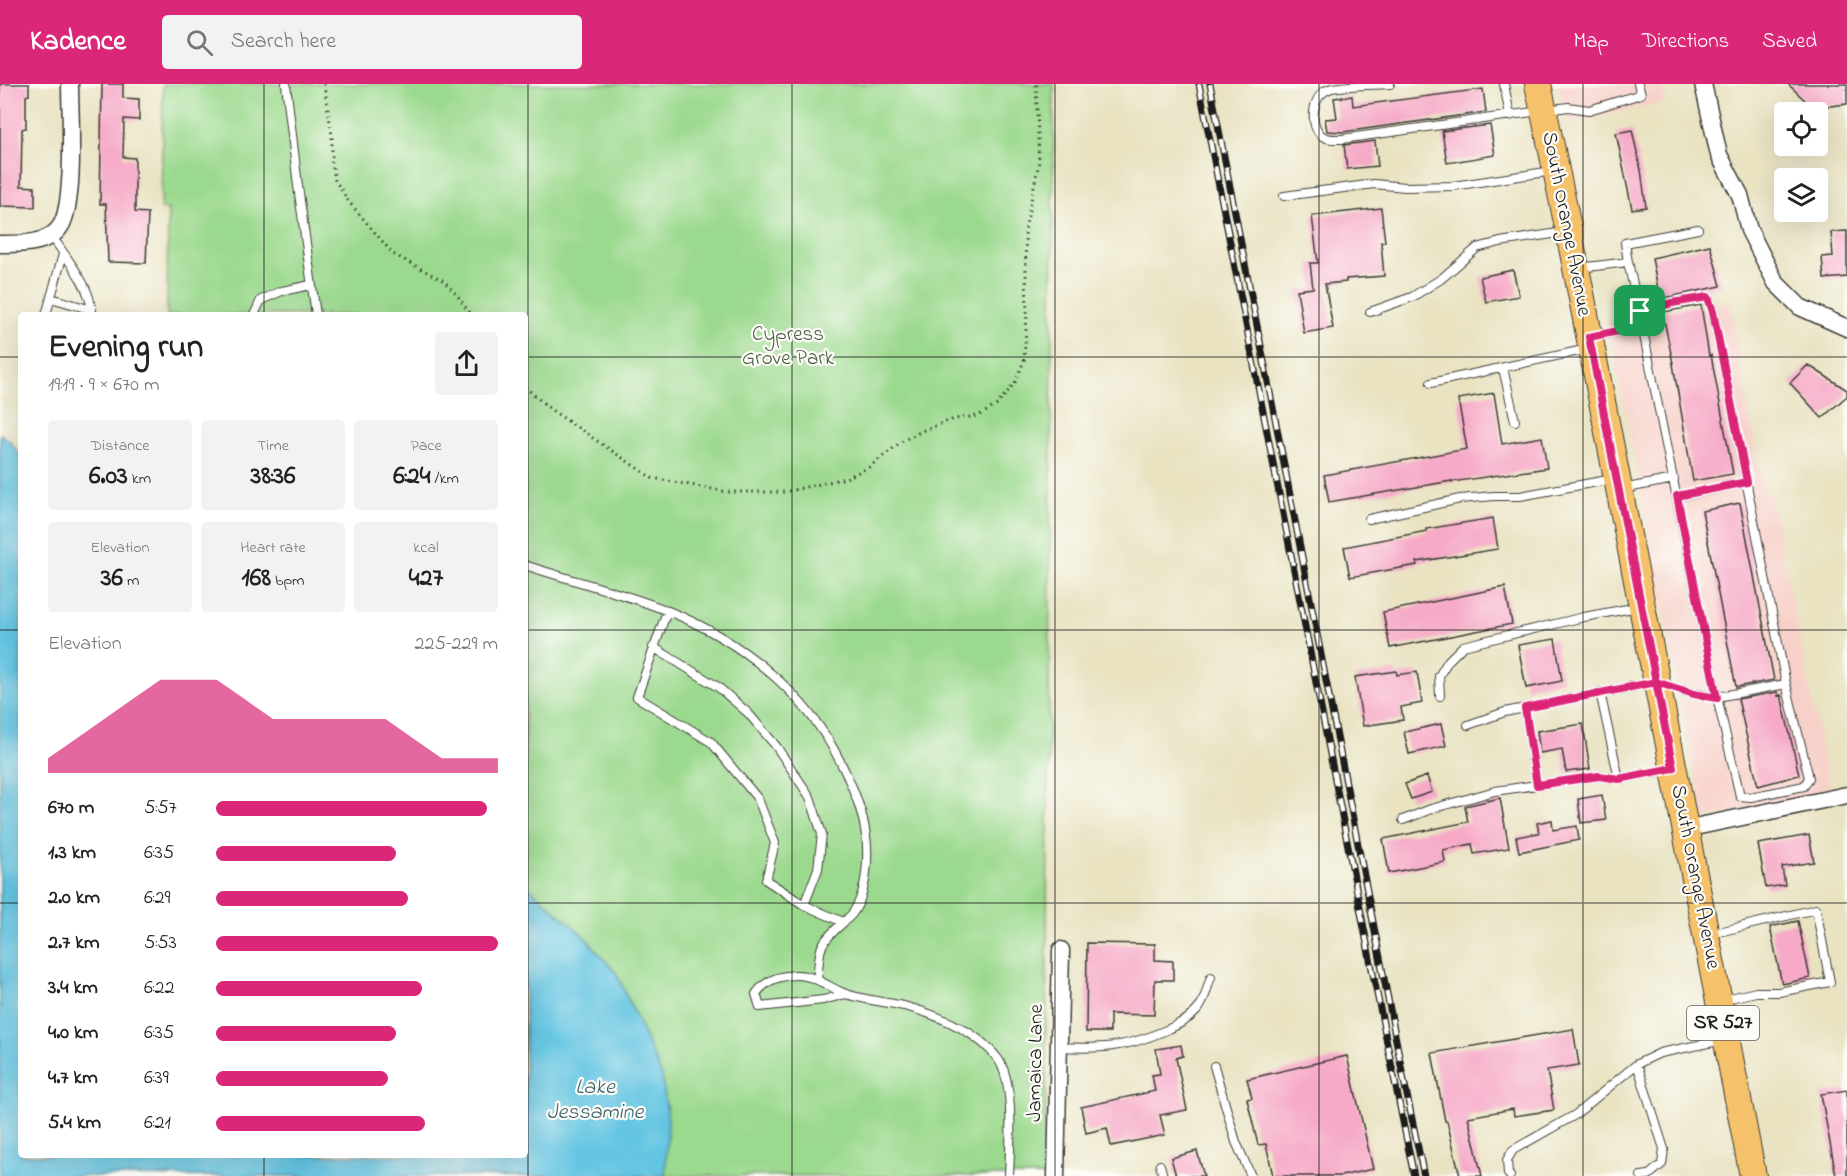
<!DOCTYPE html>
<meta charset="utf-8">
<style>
body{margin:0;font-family:"Indie Flower",sans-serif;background:#f2f2f2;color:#222;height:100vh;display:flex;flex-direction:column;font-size:22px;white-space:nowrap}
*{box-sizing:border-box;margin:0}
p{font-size:20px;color:#767676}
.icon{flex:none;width:33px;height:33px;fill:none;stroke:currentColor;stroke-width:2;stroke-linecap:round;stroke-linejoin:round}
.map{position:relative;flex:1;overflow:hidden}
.sheet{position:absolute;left:18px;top:228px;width:510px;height:846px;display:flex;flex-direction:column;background:#fff;border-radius:6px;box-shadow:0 6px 24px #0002}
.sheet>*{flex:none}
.controls{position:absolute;left:1774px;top:18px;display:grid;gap:12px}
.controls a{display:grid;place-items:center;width:54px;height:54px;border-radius:6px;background:#fff;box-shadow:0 6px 24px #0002;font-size:30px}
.pin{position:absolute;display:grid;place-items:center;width:51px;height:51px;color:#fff;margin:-26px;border-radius:12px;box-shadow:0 3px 9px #0006}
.round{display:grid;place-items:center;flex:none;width:63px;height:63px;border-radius:6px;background:#f2f2f2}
.overview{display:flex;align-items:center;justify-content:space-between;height:102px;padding:0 30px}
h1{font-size:33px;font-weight:700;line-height:45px}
.figures{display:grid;grid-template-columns:repeat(3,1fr);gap:9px;height:102px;padding:6px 30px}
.figures div{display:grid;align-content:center;border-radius:6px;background:#f2f2f2;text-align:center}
.figures b{font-size:26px;font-weight:700}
.figures small{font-size:16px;font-weight:400}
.figures p{font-size:16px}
.chart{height:168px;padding:12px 30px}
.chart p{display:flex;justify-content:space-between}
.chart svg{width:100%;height:108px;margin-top:6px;fill:#db2777;opacity:.7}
ul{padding:0 30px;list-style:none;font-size:20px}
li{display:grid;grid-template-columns:96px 72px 1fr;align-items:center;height:45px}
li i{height:15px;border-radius:8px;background:#db2777}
header{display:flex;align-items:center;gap:36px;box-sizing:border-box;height:84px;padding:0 30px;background:#db2777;color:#fff}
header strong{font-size:28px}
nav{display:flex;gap:33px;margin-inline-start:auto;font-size:21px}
.search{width:420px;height:54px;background:#f2f2f2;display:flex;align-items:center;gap:15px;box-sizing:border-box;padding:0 21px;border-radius:6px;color:#767676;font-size:22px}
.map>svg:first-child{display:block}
.built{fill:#f7d1c9}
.green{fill:#9bd98e;stroke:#5c7a55;stroke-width:1.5}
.water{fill:#64c5e2;stroke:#40707f;stroke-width:1.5}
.building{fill:#f6aac8}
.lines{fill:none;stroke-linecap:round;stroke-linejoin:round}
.lane-casing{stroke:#3b3a35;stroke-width:10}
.street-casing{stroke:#3b3a35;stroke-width:19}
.primary-casing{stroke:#3b3a35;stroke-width:28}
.path{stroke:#3b3a35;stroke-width:3;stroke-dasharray:1.5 4.5;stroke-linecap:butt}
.lane{stroke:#fff;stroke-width:8}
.street{stroke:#fff;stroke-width:16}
.primary{stroke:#f5c16b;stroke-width:26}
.rail-casing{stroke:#1c1c1c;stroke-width:7}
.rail{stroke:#fdfcf7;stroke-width:4.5;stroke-dasharray:14;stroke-linecap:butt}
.route-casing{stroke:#fff;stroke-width:12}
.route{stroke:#db2777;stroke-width:8}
.grid{fill:none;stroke:#1c1c1c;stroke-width:1.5;stroke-opacity:0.55}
.labels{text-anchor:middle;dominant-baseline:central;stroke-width:4.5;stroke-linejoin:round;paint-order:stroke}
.shield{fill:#fdfcf7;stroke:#605f5e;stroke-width:1.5}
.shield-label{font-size:20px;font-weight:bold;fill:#1c1c1c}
.street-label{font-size:21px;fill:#1c1c1c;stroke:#fdfcf7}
.park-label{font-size:21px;fill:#485e44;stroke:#fdfcf7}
.water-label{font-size:22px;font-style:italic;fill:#39606b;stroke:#fdfcf7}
</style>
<header>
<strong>Kadence</strong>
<div class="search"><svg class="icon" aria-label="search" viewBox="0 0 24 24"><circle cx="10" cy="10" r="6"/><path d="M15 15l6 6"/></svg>Search here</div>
<nav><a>Map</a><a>Directions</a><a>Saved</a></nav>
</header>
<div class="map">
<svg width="1847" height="1092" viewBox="0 0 1847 1092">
<rect width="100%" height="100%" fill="#fdfcf7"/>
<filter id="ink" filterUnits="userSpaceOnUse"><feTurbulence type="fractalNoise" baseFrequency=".0167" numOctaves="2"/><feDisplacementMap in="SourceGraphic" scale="12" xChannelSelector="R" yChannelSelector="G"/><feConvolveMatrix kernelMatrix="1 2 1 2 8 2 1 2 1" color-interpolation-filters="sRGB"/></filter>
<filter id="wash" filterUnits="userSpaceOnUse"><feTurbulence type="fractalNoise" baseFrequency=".008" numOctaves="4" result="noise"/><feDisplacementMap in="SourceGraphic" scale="24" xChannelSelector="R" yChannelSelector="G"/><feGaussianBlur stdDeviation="1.35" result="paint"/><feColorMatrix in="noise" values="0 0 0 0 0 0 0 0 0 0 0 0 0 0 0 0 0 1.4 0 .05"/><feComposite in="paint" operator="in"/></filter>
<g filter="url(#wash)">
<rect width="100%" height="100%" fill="#e9e3c2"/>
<!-- built -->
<path class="built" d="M1558 0H1661L1666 18 1568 39Z
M1729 216 1764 411 1770 410 1831 710 1703 734 1646 434 1756 412 1646 433 1607 237Z"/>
<!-- green -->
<path class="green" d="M163 0H1054L1045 1092H158L525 1071V231H167L168 125H161Z"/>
<!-- water -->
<path class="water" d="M0 350 10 357 21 373V1071H525V800L584 852 617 890 662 992 668 1035 665 1092H0Z"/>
<g id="blocks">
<!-- building -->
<path class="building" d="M0 0H29V11L26 12V44L22 45 21 102 35 103V123L0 122Z
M102 0H123V14L139 15V36L124 35 123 73 135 74V128L148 129 146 179 108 178 106 120H100Z
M1788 0H1847V20L1813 24Z
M1483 5 1486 28 1343 48 1327 47 1325 35 1337 34 1334 14 1352 12 1353 22Z
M1490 41 1495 71 1447 79 1442 47Z
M1632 46 1641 86 1646 123 1632 125 1616 49Z
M1375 57 1378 82 1347 85 1344 61Z
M1381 124 1385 158H1381L1384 192 1346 195V198L1325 200 1333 244 1304 249 1297 206 1313 204 1310 179H1318L1312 132Z
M1847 147V193L1824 195 1822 173 1833 172 1831 148Z
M1710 161 1721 202 1660 215 1652 174Z
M1513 186 1519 212 1486 218 1480 193Z
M1701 221 1709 272 1711 271 1733 390 1693 397 1672 274 1663 231V228Z
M1808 281 1847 306V312L1822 334 1790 299Z
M1494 309 1502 360 1542 353 1547 384 1452 398V397L1329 418 1324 391 1467 365 1458 315Z
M1740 419 1774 596 1736 603 1702 427Z
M1493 434 1498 465 1417 478V481L1350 493 1344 463 1427 447 1426 445Z
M1505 503 1512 540 1390 564 1383 528Z
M1555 555 1562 597 1526 604 1518 561Z
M1396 587 1397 591 1417 588 1422 619 1401 623 1403 636 1363 642 1355 593Z
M1777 608 1778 612 1781 611 1799 691 1758 702 1738 615Z
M1441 640 1446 662 1409 670 1404 648Z
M1583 640 1590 685 1566 688 1562 665 1540 669 1537 647Z
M1427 692 1432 708 1411 715 1405 700Z
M1602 711 1606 736 1581 739 1578 715Z
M1500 714 1509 764 1474 770 1472 760 1443 766 1445 778 1389 789 1383 755 1468 738 1465 722Z
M1552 736 1553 746 1577 742 1579 756 1519 768 1516 753 1539 749 1537 739Z
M1809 751 1814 778 1782 783 1785 801 1766 804 1758 760Z
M1798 837 1810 894 1782 900 1770 843Z
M1087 859 1155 860V876L1173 877V896H1155L1154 931 1110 930V948H1086Z
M1573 945 1579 981 1547 986 1554 1026 1514 1032 1513 1025 1468 1033 1482 1092H1460L1447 1037H1445L1432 969Z
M1181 961 1183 972 1176 974 1187 1026 1160 1031 1165 1051 1111 1062 1107 1044 1086 1049 1081 1023 1155 1007 1152 991 1160 990 1156 965Z
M1347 972 1373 1085 1341 1092H1273L1266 1060 1258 1061 1247 1015 1252 1014 1247 995Z
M1847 1006V1092H1836L1821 1010Z
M1197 1067 1204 1092H1176L1171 1074Z"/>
</g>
</g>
<g filter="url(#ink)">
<use href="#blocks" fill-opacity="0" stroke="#3b3a35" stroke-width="1.5"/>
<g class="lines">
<defs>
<path id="lane" d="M286 0 298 102 316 231
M1390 0C1377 1 1339 1 1329 5 1313 11 1309 37 1320 50 1325 56 1335 55 1342 55L1568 23 1589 26 1641 10 1638 0
M1504 0 1510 32
M1284 112 1374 100 1405 103 1453 102 1553 87
M51 151C64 171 95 207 91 231
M1628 178 1625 159 1698 145
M1579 184 1628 178 1639 227
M51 214 92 226
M1370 228 1412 213 1441 195 1477 164 1500 158 1565 148
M46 231 63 170
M254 231 261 216 282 207 311 201
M1592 253 1643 242
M1503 284 1515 337
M1431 299 1588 265
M1622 405 1674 395
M1677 413 1747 398
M1369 435 1460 415 1494 412H1520L1613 395
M525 481C572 497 621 508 668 527 740 556 806 608 841 679 857 711 869 742 867 778 866 795 862 817 852 830 843 840 830 848 823 860 818 868 819 885 817 895
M667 527 637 613 711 658 758 715 775 759 766 796 804 821 843 838
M653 563 718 603 748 629 776 662 810 713 822 750 818 785 804 821
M1600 608 1619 695
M1440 612 1439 592 1448 577 1463 562 1584 533 1638 523
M1525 624 1537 701
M1468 641 1505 628 1656 598 1694 610 1717 613 1740 712 1751 713 1804 702 1809 694 1786 600 1717 613 1639 227 1672 219 1708 213 1713 228 1786 600
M1403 736 1431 725 1495 707 1599 692 1619 695 1670 685
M1710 850 1816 825 1830 898 1779 908H1756L1722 916
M846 910 823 916 760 923 756 910C766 896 778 892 795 891 814 890 829 904 846 910 865 916 885 918 904 922 938 931 976 946 998 975 1015 998 1010 1063 1009 1092
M1059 963C1101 965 1125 964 1164 947 1176 942 1191 935 1199 924 1205 916 1207 903 1211 893
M1637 980 1664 1065 1662 1080 1649 1091 1641 1092
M1214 982 1236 1058 1251 1092
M1160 1081 1163 1092
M1510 1092 1508 1090 1507 1076 1513 1066 1575 1031 1637 980 1660 969 1723 956"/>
<path id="street" d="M1703 0 1719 71 1740 111 1749 146 1776 199 1800 223 1847 244
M0 160C19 160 48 161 60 143 76 120 70 31 70 0
M1685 745 1847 711
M1056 1092 1061 866"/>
<path id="primary" d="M1538 0 1569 148 1753 1092"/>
</defs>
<!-- lane casing -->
<use href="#lane" class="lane-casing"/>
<!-- street casing -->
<use href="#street" class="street-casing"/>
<!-- primary casing -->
<use href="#primary" class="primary-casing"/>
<!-- path -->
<path class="path" d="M324 0 332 51V79L335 96 349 118 393 170 444 197 457 211 471 231
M525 303 550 325 652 394 728 408H784L846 394 869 383 904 356 924 346 954 335 978 332 997 321 1016 297 1024 276 1027 231 1025 146 1039 78 1036 0"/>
<!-- lane -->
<use href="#lane" class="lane"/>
<!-- street -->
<use href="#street" class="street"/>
<!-- primary -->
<use href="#primary" class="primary"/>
<defs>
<path id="rail" d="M1199 0 1371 880 1414 1092
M1210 0 1404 997 1424 1092"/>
</defs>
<!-- rail casing -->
<use href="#rail" class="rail-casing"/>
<!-- rail -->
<use href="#rail" class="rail"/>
</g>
</g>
<g class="lines" filter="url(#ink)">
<defs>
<path id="route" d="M1640 227 1643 242 1589 253 1656 598 1525 624 1537 701 1599 692 1619 695 1673 684 1656 598 1694 610 1717 614 1677 412 1747 398 1713 228 1708 213 1672 219 1640 227"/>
</defs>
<!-- route casing -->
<use href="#route" class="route-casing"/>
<!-- route -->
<use href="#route" class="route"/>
</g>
<!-- grid -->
<path class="grid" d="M264 0V231M528 0V1092M792 0V1092M1055 0V1092M1319 0V1092M1583 0V1092M0 273H21M525 273H1847M0 546H21M525 546H1847M0 819H21M525 819H1847M264 1071V1092"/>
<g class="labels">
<!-- shield labels -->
<rect class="shield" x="1687" y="922" width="72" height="34" rx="4.5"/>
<g class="shield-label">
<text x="1723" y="939">SR 527</text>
</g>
<!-- street labels -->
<g class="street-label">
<text transform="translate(1566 140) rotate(79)">South Orange Avenue</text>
<text transform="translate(1695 793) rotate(79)">South Orange Avenue</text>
<text transform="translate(1036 979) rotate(-89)">Jamaica Lane</text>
</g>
<!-- park labels -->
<g class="park-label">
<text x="788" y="251">Cypress<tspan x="788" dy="24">Grove Park</tspan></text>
</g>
<!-- water labels -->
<g class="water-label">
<text x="595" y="1004">Lake<tspan x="595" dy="25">Jessamine</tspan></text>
</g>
</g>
</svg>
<div class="controls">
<a><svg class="icon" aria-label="locate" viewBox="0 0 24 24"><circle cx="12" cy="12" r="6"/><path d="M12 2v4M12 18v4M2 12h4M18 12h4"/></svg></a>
<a><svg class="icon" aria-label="layers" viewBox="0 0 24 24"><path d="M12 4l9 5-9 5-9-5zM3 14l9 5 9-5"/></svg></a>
</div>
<div class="pin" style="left:1640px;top:227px;background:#1e9e55"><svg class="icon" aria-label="arrive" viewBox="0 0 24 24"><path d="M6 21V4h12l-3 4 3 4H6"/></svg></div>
<section class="sheet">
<div class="overview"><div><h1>Evening run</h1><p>19:19 · 9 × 670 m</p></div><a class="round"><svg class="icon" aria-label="share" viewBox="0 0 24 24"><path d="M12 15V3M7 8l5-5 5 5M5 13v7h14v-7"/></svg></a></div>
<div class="figures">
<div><p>Distance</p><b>6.03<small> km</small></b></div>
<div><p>Time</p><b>38:36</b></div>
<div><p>Pace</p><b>6:24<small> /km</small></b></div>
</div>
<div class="figures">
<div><p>Elevation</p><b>36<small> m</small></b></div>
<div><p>Heart rate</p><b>168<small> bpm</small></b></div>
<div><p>kcal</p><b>427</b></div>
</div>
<div class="chart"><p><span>Elevation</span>225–229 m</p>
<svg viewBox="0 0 160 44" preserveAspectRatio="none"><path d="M0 44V38L10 30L20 22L30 14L40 6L50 6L60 6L70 14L80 22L90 22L100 22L110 22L120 22L130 30L140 38L150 38L160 38V44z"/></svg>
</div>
<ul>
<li><b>670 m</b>5:57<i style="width:96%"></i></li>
<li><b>1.3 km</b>6:35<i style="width:64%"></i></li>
<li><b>2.0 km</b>6:29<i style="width:68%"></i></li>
<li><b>2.7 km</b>5:53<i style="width:100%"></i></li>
<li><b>3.4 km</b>6:22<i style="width:73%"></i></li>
<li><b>4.0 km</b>6:35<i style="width:64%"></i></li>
<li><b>4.7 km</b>6:39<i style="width:61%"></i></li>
<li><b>5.4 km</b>6:21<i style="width:74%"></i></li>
</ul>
</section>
</div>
